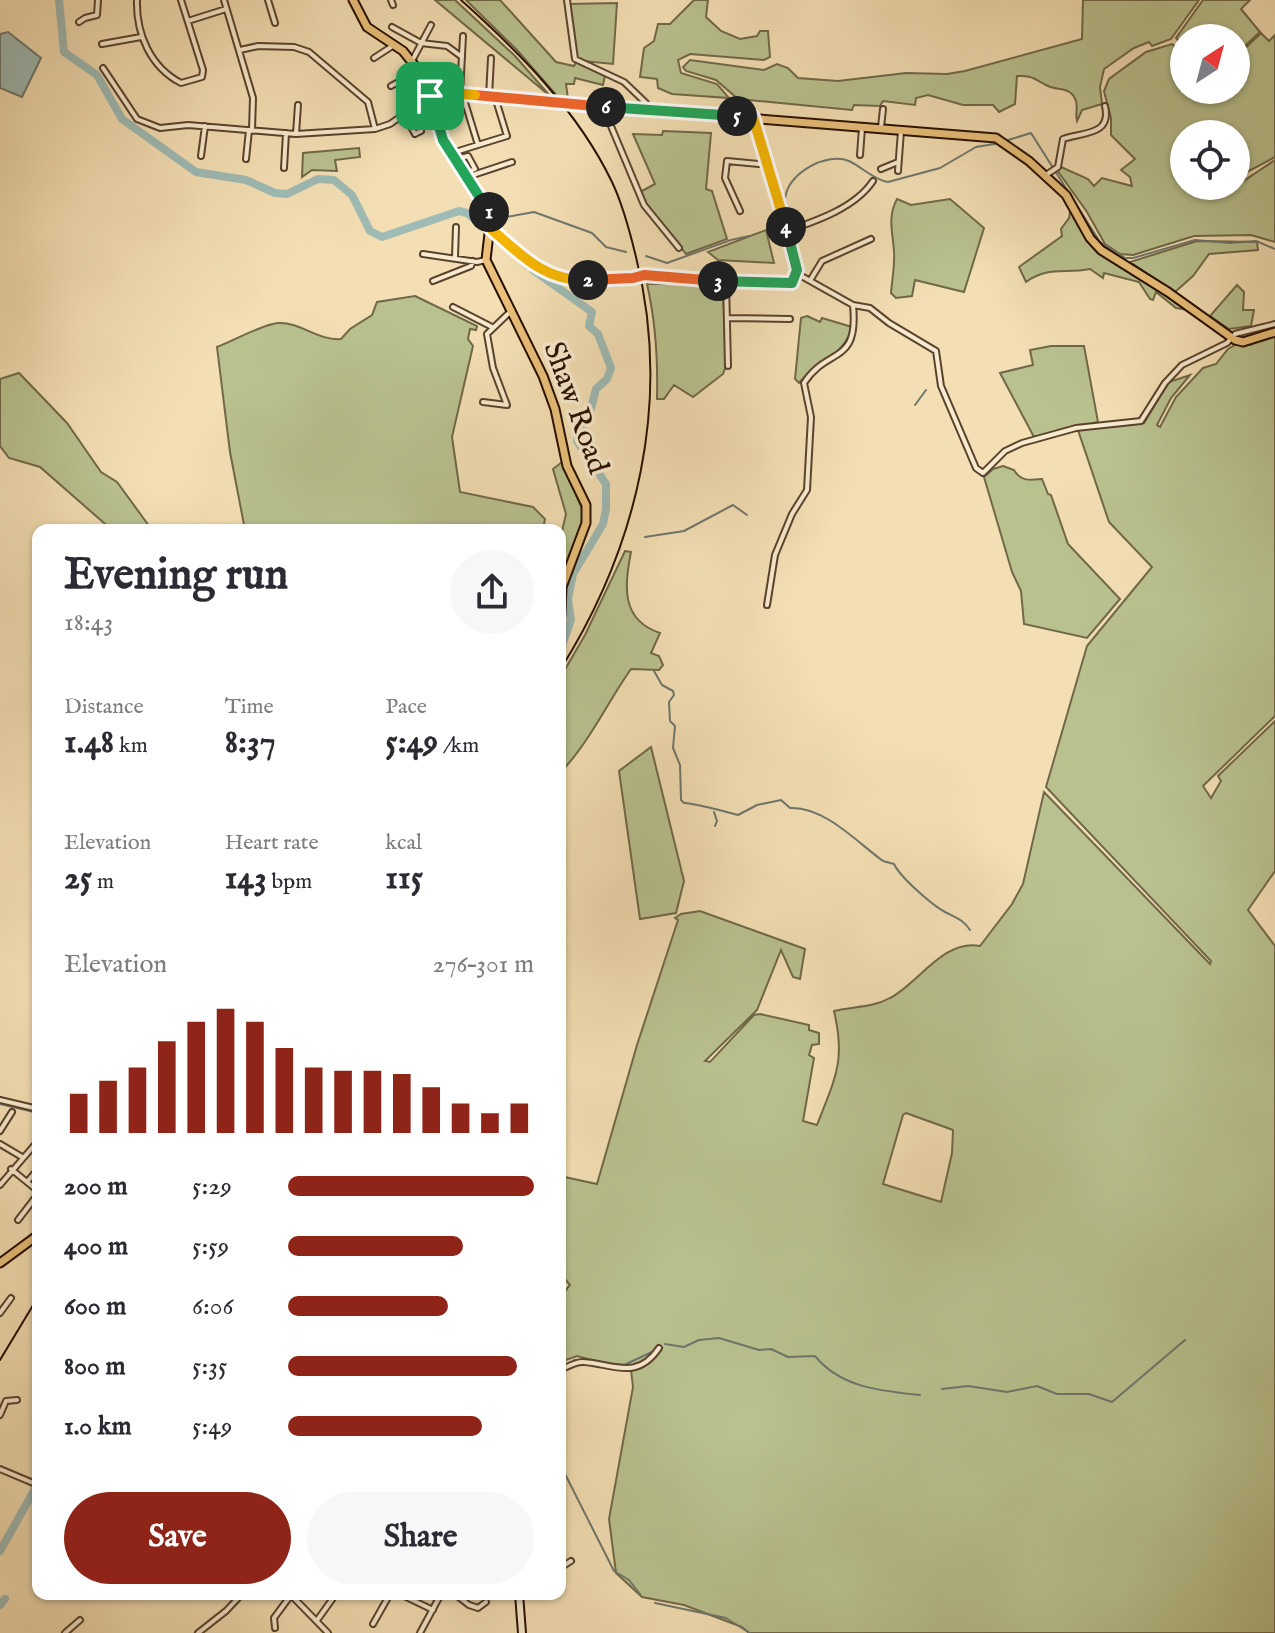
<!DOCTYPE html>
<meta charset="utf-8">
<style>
body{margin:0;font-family:"IM FELL English",serif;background:#f7f7f7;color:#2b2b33;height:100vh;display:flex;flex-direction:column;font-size:30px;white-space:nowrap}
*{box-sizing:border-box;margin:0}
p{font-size:26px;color:#7c7c81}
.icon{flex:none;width:44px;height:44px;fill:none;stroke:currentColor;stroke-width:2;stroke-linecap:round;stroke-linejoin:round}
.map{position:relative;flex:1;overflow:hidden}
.panel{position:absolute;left:32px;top:524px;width:534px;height:1076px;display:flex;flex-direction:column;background:#fff;border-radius:16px;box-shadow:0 2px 6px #0004}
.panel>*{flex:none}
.needle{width:52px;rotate:36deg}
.controls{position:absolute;left:1170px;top:24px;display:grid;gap:16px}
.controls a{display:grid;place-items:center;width:80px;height:80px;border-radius:50%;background:#fff;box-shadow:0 2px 6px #0004;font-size:40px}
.pin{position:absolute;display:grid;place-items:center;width:68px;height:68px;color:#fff;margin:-34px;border-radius:16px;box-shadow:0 4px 12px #0006}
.km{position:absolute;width:40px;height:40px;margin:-20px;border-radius:50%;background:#222;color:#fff;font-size:22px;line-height:40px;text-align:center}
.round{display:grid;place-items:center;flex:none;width:84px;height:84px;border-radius:42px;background:#f7f7f7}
.overview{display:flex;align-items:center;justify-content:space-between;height:136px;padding:0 32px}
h1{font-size:44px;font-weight:700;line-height:60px}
.metrics{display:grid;grid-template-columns:repeat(3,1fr);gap:12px;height:136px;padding:8px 32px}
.metrics div{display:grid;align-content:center}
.metrics b{font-size:34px;font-weight:700}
.metrics small{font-size:22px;font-weight:400}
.metrics p{font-size:22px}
.chart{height:224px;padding:16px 32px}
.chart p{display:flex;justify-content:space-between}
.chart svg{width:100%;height:144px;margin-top:8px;stroke:#8f2418;stroke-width:6}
.action{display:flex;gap:16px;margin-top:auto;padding:16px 32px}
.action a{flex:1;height:92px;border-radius:48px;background:#8f2418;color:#fff;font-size:32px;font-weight:700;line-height:92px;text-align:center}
.action a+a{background:#f7f7f7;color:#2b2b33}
ul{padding:0 32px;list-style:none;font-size:26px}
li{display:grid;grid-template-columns:128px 96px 1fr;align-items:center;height:60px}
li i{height:20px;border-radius:10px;background:#8f2418}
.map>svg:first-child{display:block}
.green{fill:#b9c28f;stroke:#706848;stroke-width:2;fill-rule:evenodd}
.water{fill:#9ebbb5;stroke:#6e766d;stroke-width:2}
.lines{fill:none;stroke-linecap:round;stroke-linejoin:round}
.stream{stroke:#6e766d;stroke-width:2}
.river{stroke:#9ebbb5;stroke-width:8}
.minor-casing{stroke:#5a432e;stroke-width:8}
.secondary-casing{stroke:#270f01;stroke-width:10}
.primary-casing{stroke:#270f01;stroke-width:11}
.minor{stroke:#f8eace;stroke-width:4}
.secondary{stroke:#f8eace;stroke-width:6}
.primary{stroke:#eac07a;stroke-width:7}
.tram{stroke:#270f01;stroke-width:2}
.minor-bridge-casing{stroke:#5a432e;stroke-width:8;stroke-linecap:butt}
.primary-bridge-casing{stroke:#270f01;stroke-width:11;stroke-linecap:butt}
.minor-bridge{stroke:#f8eace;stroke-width:4}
.primary-bridge{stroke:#eac07a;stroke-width:7}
.split-1-casing{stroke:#fff;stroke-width:16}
.split-2-casing{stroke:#fff;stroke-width:16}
.split-3-casing{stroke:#fff;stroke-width:16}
.split-4-casing{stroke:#fff;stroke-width:16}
.split-5-casing{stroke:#fff;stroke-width:16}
.split-6-casing{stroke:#fff;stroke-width:16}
.split-7-casing{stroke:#fff;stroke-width:16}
.split-8-casing{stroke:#fff;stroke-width:16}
.split-1{stroke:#22a559;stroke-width:10}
.split-2{stroke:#f5b400;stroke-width:10}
.split-3{stroke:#f0652b;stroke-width:10}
.split-4{stroke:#22a559;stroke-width:10}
.split-5{stroke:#f5b400;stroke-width:10}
.split-6{stroke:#22a559;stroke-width:10}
.split-7{stroke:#f0652b;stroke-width:10}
.split-8{stroke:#f5b400;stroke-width:10}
.labels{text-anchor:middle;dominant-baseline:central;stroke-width:7;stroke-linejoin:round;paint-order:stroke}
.street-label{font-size:30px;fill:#270f01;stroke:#f8eace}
</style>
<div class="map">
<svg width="1275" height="1633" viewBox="0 0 1275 1633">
<rect width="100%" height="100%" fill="#f4dfb4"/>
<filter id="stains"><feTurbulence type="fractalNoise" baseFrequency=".0025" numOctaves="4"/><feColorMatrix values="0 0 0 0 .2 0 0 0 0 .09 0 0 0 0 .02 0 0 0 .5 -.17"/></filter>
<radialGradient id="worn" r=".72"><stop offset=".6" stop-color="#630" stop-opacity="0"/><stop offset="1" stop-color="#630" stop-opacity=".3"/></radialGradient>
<!-- green -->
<path class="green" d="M435 0H455L515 56 550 96Z
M466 0H500L556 62 574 66 576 62 605 75 603 85 575 78 574 84H566L568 99 558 97 517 50Z
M694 0H708L706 17 721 31 740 39 757 36 760 31H768L770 57 764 60 690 54 678 60 681 73 717 84 729 98 672 94 658 88 657 79 640 77 644 48 654 41 658 24H670Z
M1083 0H1199L1171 39 1152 46 1149 42 1134 48 1104 69 1100 87 1102 104 1082 110 1077 121C1075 114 1078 108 1076 101 1071 86 1058 91 1048 86 1035 80 1033 75 1017 76L1015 104 999 112 993 105H963L928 95 916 98 915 105 883 101 880 106 854 105 852 110 738 99 716 80 686 71 683 67 690 60 764 70 777 64 788 68 798 78 838 81 906 73 947 74 965 71 1082 39Z
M1203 0H1250L1241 9 1260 32 1236 54V38H1184V47L1176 38Z
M617 3 613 64 583 61 576 57 568 4Z
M1261 33 1269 41 1275 35V157L1236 178V134H1184V186H1236L1275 160V242L1251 235 1194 236 1133 255 1120 254 1105 244 1087 212 1057 170 1061 167 1088 179 1094 186 1102 178 1132 186 1130 177 1121 170 1135 159 1111 135V118L1104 91 1109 79 1146 52 1172 44 1184 54V90H1236V57Z
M663 131 711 133 706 189 712 191 727 239 686 254 645 202 640 192 655 184 633 134 662 135Z
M359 148 360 157 335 160 337 171 312 170 302 177 303 153Z
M897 199 911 205 950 199 984 228 964 292 915 280 912 296 896 298 891 293C892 280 895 265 894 252 893 232 887 218 897 199Z
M1071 206 1091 245 1099 253 1131 270 1189 310 1176 308 1156 292 1153 300 1150 299 1139 282 1104 273 1103 278 1090 269C1065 274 1047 266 1026 282L1019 267 1062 236 1061 229 1069 218Z
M766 230 774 263 718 260 708 252Z
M1197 241 1257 242 1258 250 1209 254 1193 276 1175 292 1130 262Z
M647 284H721L723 287 726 366 723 374 693 397 674 385 664 399H657C658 359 656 323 647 284Z
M1237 285 1244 292 1243 310H1254L1251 326 1229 329 1210 316Z
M415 296 477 326 476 330 470 329 468 339 473 346 452 437 460 492 533 507 545 519 543 530H245L230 452 217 347C233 341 263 324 278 323 301 322 318 341 341 339L350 329 372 315 377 302Z
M807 316 820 322 822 318 852 327C844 357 816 361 799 383L795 379 801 318Z
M1275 335V716L1203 786 1211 798 1221 781 1218 776 1275 721V871L1248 910 1275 946V1633H749L742 1627 684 1605 642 1597 616 1573 609 1519 633 1387 631 1370 577 1356 560 1362V1297L570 1285 565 1279 560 1288V1176L597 1184 637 1045 678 920 675 918 681 914 700 911 805 949 800 979 793 977 781 950 757 1010 705 1061 710 1062 754 1015 760 1014 809 1025V1030L819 1033V1044L812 1045 809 1055 814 1058 803 1121 817 1125C835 1078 846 1062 834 1011 853 1006 872 1008 890 998 919 983 943 939 980 946L1012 904 1023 884 1044 792 1210 964 1211 961 1046 787 1087 646 1152 567 1109 522 1078 430 1144 423 1169 382 1190 375 1171 398 1157 425 1160 427 1176 397 1203 368 1216 364 1228 349 1237 344 1250 345ZM906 1113 953 1130 952 1153 941 1202 883 1184 903 1115Z
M1051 346H1084L1098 422 1034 437 1000 373 1033 365 1030 350Z
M19 373 67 423 101 472 117 482 152 530H112L40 467 9 458 0 446V379Z
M562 462 583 511 581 526 560 581V540L566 514 553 469Z
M1003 466 1014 470C1021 482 1030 480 1042 479L1048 494 1051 495 1068 544 1120 599 1087 638 1024 624 1021 591 1012 572 984 477 993 469Z
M625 551 631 552C624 586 621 620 660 633L651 653 659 656 663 665 659 670 631 669C607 703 589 743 560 773V678L585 635Z
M651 747 684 881 676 913 640 919 619 771Z"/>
<!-- water -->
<path class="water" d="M8 32 41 58 22 97 0 88V34Z"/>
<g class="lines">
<!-- stream -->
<path class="stream" d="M1005 141 1031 133 1100 242 1125 258H1133L1195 240 1230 243 1256 241 1275 249
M785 214C785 208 784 200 786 194 791 172 827 152 849 161 862 167 874 180 888 182L940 168 976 147 1000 143
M495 219 534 212 592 233 606 247 626 252
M478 223 486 220
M646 256 667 263 731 240 749 236
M915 405 926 390
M645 537 684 531 733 505 747 515
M654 671 662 685 673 691 674 695 669 702 670 721 675 726 673 748 680 765 681 800 684 803C688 802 728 812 738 815L757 805 781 800 790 808C824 806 858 843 883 861L894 864C900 877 932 905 945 912 956 918 963 919 970 930
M714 812 717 821 715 826
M0 1104 38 1113
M665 1344 684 1347 699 1340 719 1338 759 1350 771 1349 788 1357 815 1356C841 1388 882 1391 920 1395
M574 1360 624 1365 654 1351
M942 1389 968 1386 1007 1392 1037 1386 1057 1394H1089L1112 1402 1185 1340
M564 1472 614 1571 629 1580 640 1594
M655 1603 726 1618 750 1633"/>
<!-- river -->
<path class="river" d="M59 0 64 52 97 75 122 119 196 172 246 180 275 193 287 194 318 179 334 180 352 195 370 231 382 237 459 211 467 213 485 228
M493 236 527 265
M533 270 592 312 589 326 598 334 611 368 607 379 596 389 589 416 579 430 577 441 606 484V509L603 524 573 574 568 599 571 620 560 651
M0 1551 35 1489
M0 1605 5 1599"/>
<defs>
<path id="minor" d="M137 0C136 33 150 67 181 83L202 77 203 70 181 0
M224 0 253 98 252 129
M268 0 275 23
M391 0 393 5
M567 0 575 59 624 82 646 103 645 110
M188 21 226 9
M79 22 85 18 97 15 98 0
M392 27 421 43 447 46 462 57
M102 44 141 37
M240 50 258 46 294 47 309 52 368 102 375 129
M374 58 394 45
M412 61 431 25
M103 68 137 119 160 128 188 125 296 134 375 129 390 124 429 97
M391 86 419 71
M460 93 463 36
M463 96 478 145
M489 97 491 58
M603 107 644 205 679 248
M404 114 415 134 421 131
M881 127 883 109
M296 134 298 105
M452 153 507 136 495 97
M860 155 862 128
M201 156 205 126
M246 159 249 130
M456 159 468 156 475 169 465 173
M284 168 286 133
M881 169 898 162
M898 171 901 131
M1046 175 1058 167 1063 139C1082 132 1112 136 1105 106
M467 177 512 162
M740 211 725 178 727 161 769 165
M490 228C546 278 558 283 633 278
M787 231C816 221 855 208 873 181
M423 254 477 262 486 260
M455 257 456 227
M796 273 853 305 870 308 889 323 936 351 941 386 976 468 983 473 1005 451 1022 443 1076 428 1141 421 1165 383 1182 365 1227 343 1235 334 1275 324
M644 275 726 282 792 283 797 270 769 165 754 120
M811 279 822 261 871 239
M433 281 471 266 473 261
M726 282 728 366
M453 307 492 327
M727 318 790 319
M483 402 507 405 493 368 487 334 511 311
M767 605 775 555 792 514 807 490 811 417 804 383C828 346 859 366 853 305
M0 1100 38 1109
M0 1131 12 1112
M0 1144 22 1157
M11 1169 38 1191
M27 1182 38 1169
M0 1185 38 1141
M18 1220 38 1194
M0 1313 11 1298
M560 1370C567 1367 576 1361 584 1362 613 1364 637 1381 659 1348
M0 1415 6 1401 17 1400
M0 1469 38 1485
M560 1568 571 1561
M290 1594 328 1633
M400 1594 433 1610
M455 1594 469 1605 478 1608 486 1602
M318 1619 336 1594
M373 1624 390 1594
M275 1628 274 1618 291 1595
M65 1633 80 1620
M198 1633 226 1611 242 1594
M420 1633 441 1594"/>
<path id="secondary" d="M519 1594 522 1633"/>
<path id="primary" d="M353 0 367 27 403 51 419 71 429 92 443 140 487 207 491 216 486 260 543 376 555 409 567 466 586 505V523L562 587 560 633
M429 92 548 102
M574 104 996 138 1029 161 1066 195 1090 238 1101 250 1168 292 1235 340 1243 342 1275 332
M0 1263 38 1235"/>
</defs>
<!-- minor casing -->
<use href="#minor" class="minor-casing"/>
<!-- secondary casing -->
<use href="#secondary" class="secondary-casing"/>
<!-- primary casing -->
<use href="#primary" class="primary-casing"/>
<!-- minor -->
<use href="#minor" class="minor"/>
<!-- secondary -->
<use href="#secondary" class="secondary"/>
<!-- primary -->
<use href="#primary" class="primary"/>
<!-- tram -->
<path class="tram" d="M461 0C518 51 578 111 612 182 623 205 630 232 636 257 672 401 638 546 560 670
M0 1360 38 1297"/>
<defs>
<path id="minor-bridge" d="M633 278 644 275"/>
<path id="primary-bridge" d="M548 102 574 104"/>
</defs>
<!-- minor-bridge casing -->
<use href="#minor-bridge" class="minor-bridge-casing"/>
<!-- primary-bridge casing -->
<use href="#primary-bridge" class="primary-bridge-casing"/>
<!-- minor-bridge -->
<use href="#minor-bridge" class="minor-bridge"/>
<!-- primary-bridge -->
<use href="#primary-bridge" class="primary-bridge"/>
</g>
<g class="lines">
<defs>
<path id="split-1" d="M430 96 443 140 489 212"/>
<path id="split-2" d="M489 212 490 228C520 254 545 282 588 280"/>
<path id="split-3" d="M588 280 633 278 644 275 718 281"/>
<path id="split-4" d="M718 281 792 283 797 270 786 227"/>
<path id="split-5" d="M737 116 753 117 786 227"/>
<path id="split-6" d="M606 107 737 116"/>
<path id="split-7" d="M475 95 606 107"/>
<path id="split-8" d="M430 96 429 92 435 91 475 95"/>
</defs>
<!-- split-1 casing -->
<use href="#split-1" class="split-1-casing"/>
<!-- split-2 casing -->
<use href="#split-2" class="split-2-casing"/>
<!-- split-3 casing -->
<use href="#split-3" class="split-3-casing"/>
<!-- split-4 casing -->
<use href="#split-4" class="split-4-casing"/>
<!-- split-5 casing -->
<use href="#split-5" class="split-5-casing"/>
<!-- split-6 casing -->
<use href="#split-6" class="split-6-casing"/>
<!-- split-7 casing -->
<use href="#split-7" class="split-7-casing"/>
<!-- split-8 casing -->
<use href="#split-8" class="split-8-casing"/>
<!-- split-1 -->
<use href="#split-1" class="split-1"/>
<!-- split-2 -->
<use href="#split-2" class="split-2"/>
<!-- split-3 -->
<use href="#split-3" class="split-3"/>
<!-- split-4 -->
<use href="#split-4" class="split-4"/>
<!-- split-5 -->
<use href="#split-5" class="split-5"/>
<!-- split-6 -->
<use href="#split-6" class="split-6"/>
<!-- split-7 -->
<use href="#split-7" class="split-7"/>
<!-- split-8 -->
<use href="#split-8" class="split-8"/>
</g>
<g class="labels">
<!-- street labels -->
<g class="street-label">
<text transform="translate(575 408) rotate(70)">Shaw Road</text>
</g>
</g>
<rect width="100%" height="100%" filter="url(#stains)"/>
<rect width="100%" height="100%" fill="url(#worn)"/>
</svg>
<div class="controls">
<a><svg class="needle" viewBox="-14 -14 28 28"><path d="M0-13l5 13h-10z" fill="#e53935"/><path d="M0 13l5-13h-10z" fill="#7c7c81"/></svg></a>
<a><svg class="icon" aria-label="locate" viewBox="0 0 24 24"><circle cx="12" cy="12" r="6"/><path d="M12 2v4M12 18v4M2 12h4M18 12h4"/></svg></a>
</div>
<div class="pin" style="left:430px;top:96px;background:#1e9e55"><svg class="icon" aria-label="arrive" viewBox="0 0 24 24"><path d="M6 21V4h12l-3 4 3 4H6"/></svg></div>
<b class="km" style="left:489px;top:212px">1</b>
<b class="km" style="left:588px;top:280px">2</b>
<b class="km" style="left:718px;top:281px">3</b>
<b class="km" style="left:786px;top:227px">4</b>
<b class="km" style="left:737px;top:116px">5</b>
<b class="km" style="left:606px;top:107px">6</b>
<section class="panel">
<div class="overview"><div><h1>Evening run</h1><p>18:43</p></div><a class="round"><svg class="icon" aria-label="share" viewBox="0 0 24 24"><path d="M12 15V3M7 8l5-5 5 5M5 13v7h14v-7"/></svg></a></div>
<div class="metrics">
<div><p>Distance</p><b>1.48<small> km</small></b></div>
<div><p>Time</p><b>8:37</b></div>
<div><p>Pace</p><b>5:49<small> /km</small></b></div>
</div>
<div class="metrics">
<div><p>Elevation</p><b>25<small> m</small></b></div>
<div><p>Heart rate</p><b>143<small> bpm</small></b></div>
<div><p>kcal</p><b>115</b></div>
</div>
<div class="chart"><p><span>Elevation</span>276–301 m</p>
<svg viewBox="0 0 160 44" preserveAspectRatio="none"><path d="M5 44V32M15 44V28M25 44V24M35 44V16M45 44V10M55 44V6M65 44V10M75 44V18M85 44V24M95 44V25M105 44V25M115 44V26M125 44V30M135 44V35M145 44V38M155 44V35"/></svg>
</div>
<ul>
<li><b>200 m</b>5:29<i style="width:100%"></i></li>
<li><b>400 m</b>5:59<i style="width:71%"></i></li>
<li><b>600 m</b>6:06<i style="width:65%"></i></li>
<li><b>800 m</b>5:35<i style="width:93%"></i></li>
<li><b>1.0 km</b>5:49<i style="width:79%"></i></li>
</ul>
<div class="action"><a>Save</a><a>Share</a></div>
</section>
</div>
